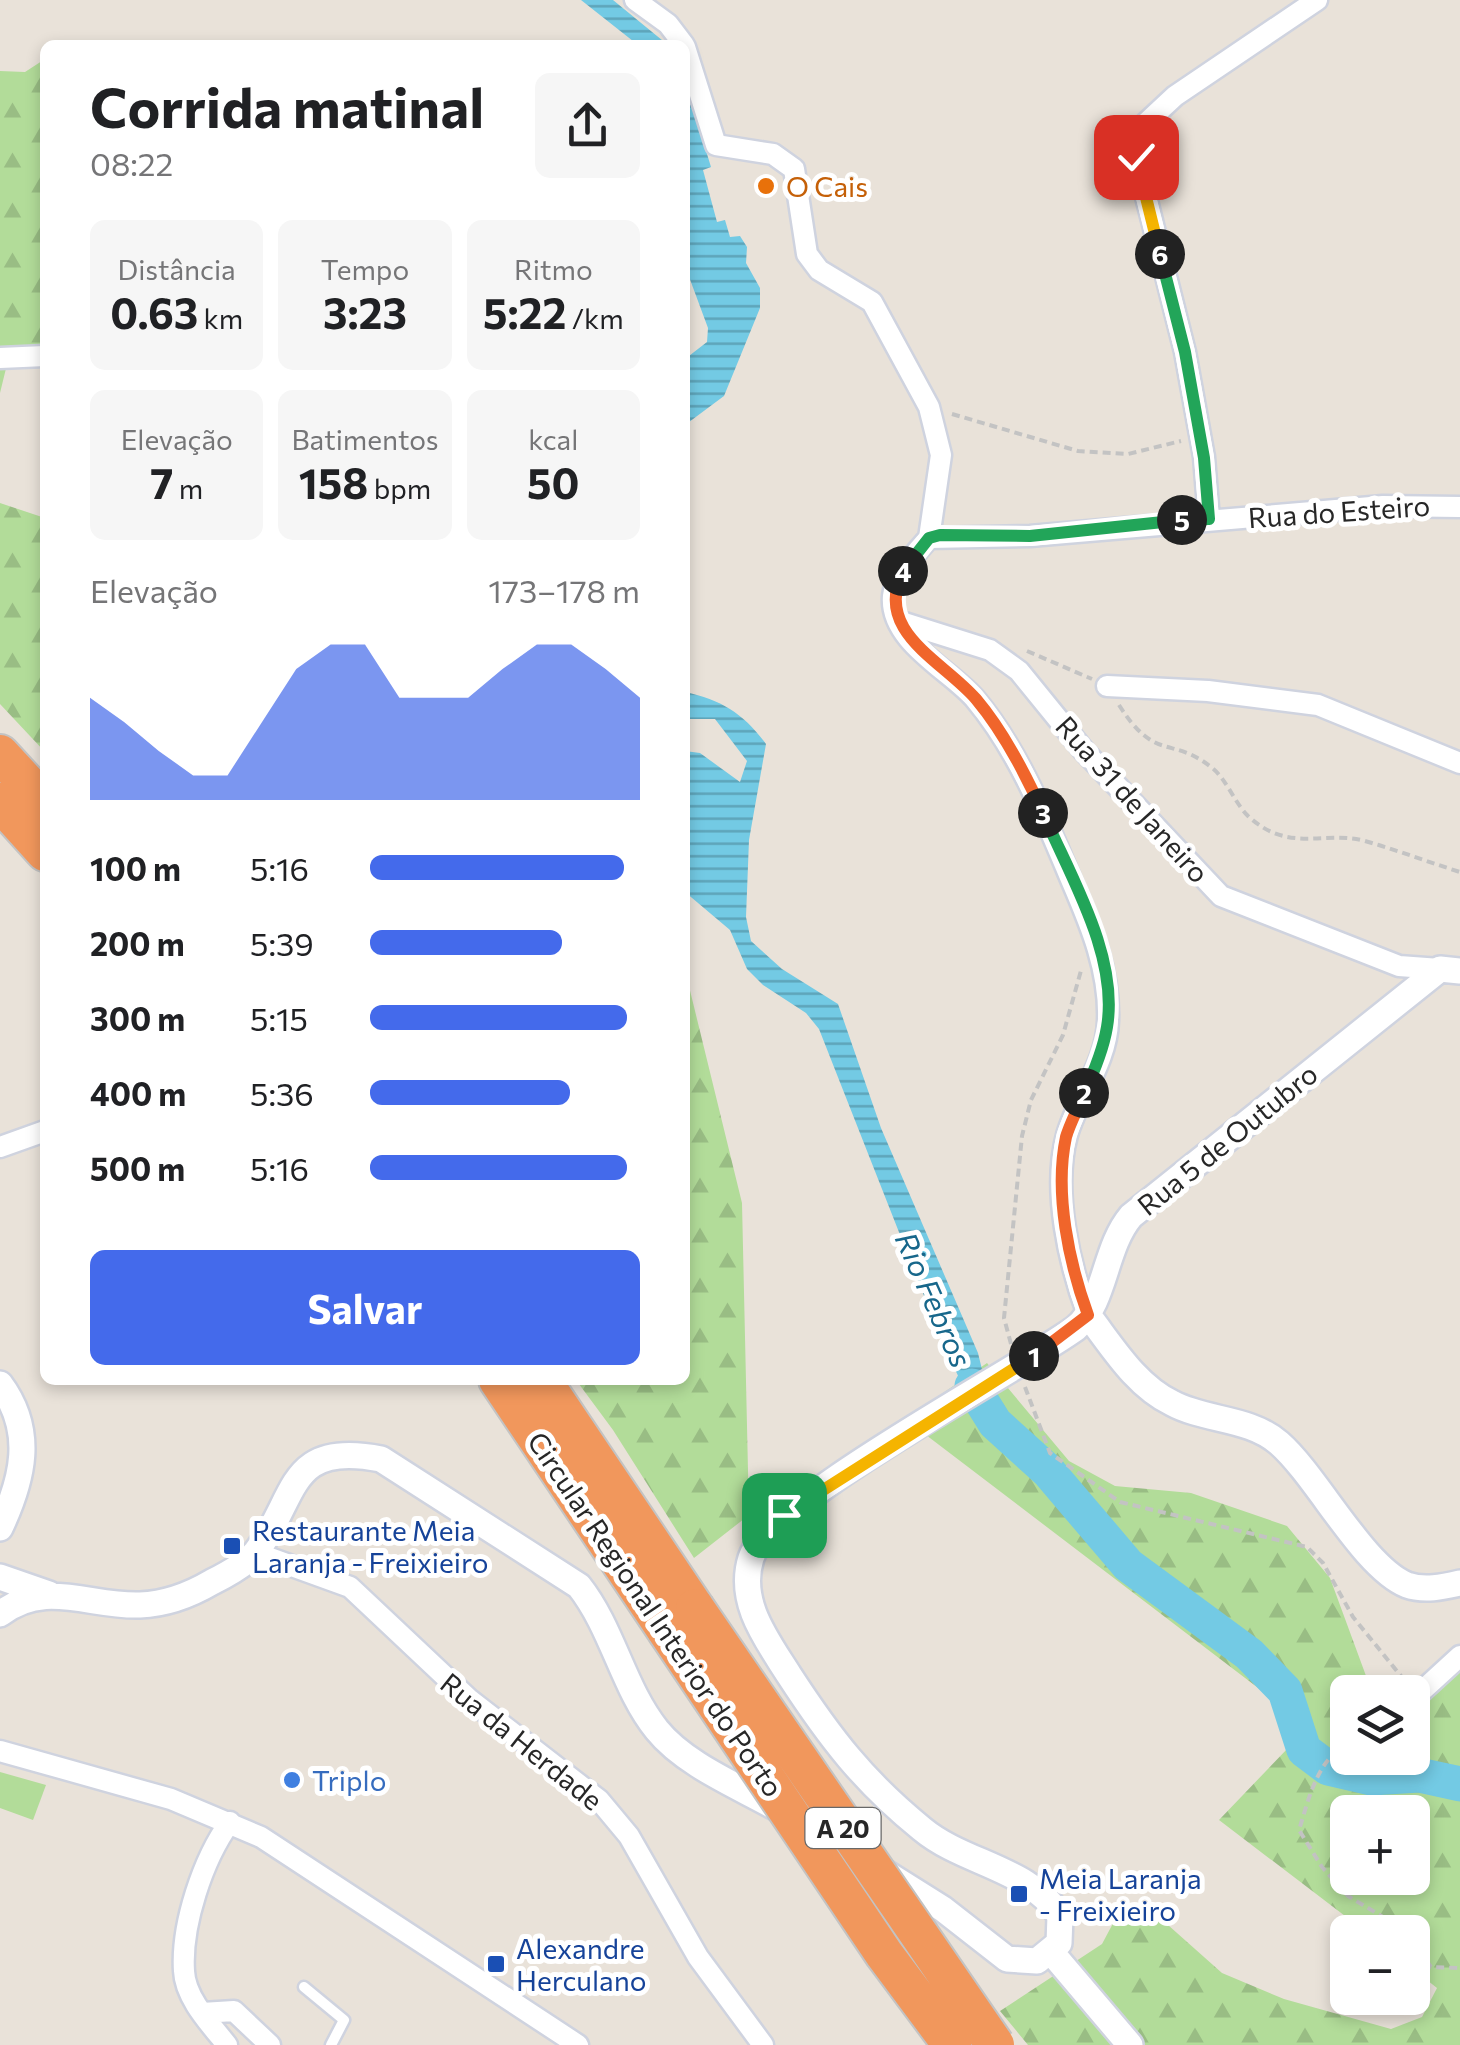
<!DOCTYPE html>
<html lang="pt">
<meta charset="utf-8">
<style>
body{margin:0;font-family:Commissioner,sans-serif;background:#f6f6f6;color:#202124;height:100vh;display:flex;flex-direction:column;font-size:38px;white-space:nowrap}
*{box-sizing:border-box;margin:0}
p{font-size:32px;color:#757577}
.icon{flex:none;width:55px;height:55px;fill:none;stroke:currentColor;stroke-width:2;stroke-linecap:round;stroke-linejoin:round}
.map{position:relative;flex:1;overflow:hidden}
.drawer{position:absolute;left:40px;top:40px;width:650px;height:1345px;display:flex;flex-direction:column;background:#fff;border-radius:15px;box-shadow:0 5px 15px #0003}
.drawer>*{flex:none}
.tools{position:absolute;left:1330px;top:1675px;display:grid;gap:20px}
.tools a{display:grid;place-items:center;width:100px;height:100px;border-radius:15px;background:#fff;box-shadow:0 5px 15px #0003;font-size:50px}
.pin{position:absolute;display:grid;place-items:center;width:85px;height:85px;color:#fff;margin:-42px;border-radius:20px;box-shadow:0 5px 15px #0006}
.km{position:absolute;width:50px;height:50px;margin:-25px;border-radius:50%;background:#222;color:#fff;font-size:28px;line-height:50px;text-align:center}
.round{display:grid;place-items:center;flex:none;width:105px;height:105px;border-radius:15px;background:#f6f6f6}
.summary{display:flex;align-items:center;justify-content:space-between;height:170px;padding:0 50px}
h1{font-size:55px;font-weight:700;line-height:75px}
.metrics{display:grid;grid-template-columns:repeat(3,1fr);gap:15px;height:170px;padding:10px 50px}
.metrics div{display:grid;align-content:center;border-radius:15px;background:#f6f6f6;text-align:center}
.metrics b{font-size:42px;font-weight:700}
.metrics small{font-size:28px;font-weight:400}
.metrics p{font-size:28px}
.chart{height:280px;padding:20px 50px}
.chart p{display:flex;justify-content:space-between}
.chart svg{width:100%;height:180px;margin-top:10px;fill:#446aeb;opacity:.7}
.primary-button{display:flex;gap:20px;margin-top:auto;padding:20px 50px}
.primary-button a{flex:1;height:115px;border-radius:15px;background:#446aeb;color:#fff;font-size:40px;font-weight:700;line-height:115px;text-align:center}
ul{padding:0 50px;list-style:none;font-size:32px}
li{display:grid;grid-template-columns:160px 120px 1fr;align-items:center;height:75px}
li i{height:25px;border-radius:12px;background:#446aeb}
.map>svg:first-child{display:block}
.forest{fill:url(#forest-firs);fill-rule:evenodd}
.park{fill:#b2dc99}
.water{fill:url(#water-rules)}
.lines{fill:none;stroke-linecap:round;stroke-linejoin:round}
.river{stroke:#73cae4;stroke-width:35}
.service-casing{stroke:#cfd3df;stroke-width:15}
.minor-casing{stroke:#cfd3df;stroke-width:25}
.tertiary-casing{stroke:#cfd3df;stroke-width:30}
.motorway-casing{stroke:#c3c3c3;stroke-width:42}
.path{stroke:#c3c3c3;stroke-width:4;stroke-dasharray:8 5;stroke-linecap:butt}
.service{stroke:#fff;stroke-width:10}
.minor{stroke:#fff;stroke-width:20}
.tertiary{stroke:#fff;stroke-width:25}
.motorway{stroke:#f1975c;stroke-width:38}
.motorway-bridge-casing{stroke:#c3c3c3;stroke-width:42;stroke-linecap:butt}
.motorway-bridge{stroke:#f1975c;stroke-width:38}
.split-1-casing{stroke:#fff;stroke-width:20}
.split-2-casing{stroke:#fff;stroke-width:20}
.split-3-casing{stroke:#fff;stroke-width:20}
.split-4-casing{stroke:#fff;stroke-width:20}
.split-5-casing{stroke:#fff;stroke-width:20}
.split-6-casing{stroke:#fff;stroke-width:20}
.split-7-casing{stroke:#fff;stroke-width:20}
.split-1{stroke:#f5b400;stroke-width:12}
.split-2{stroke:#f0652b;stroke-width:12}
.split-3{stroke:#22a559;stroke-width:12}
.split-4{stroke:#f0652b;stroke-width:12}
.split-5{stroke:#22a559;stroke-width:12}
.split-6{stroke:#22a559;stroke-width:12}
.split-7{stroke:#f5b400;stroke-width:12}
.food-dot{fill:#e8710a;stroke:#fff;stroke-width:4}
.transit-dot{fill:#1a4fb4;stroke:#fff;stroke-width:4}
.shop-dot{fill:#3f7fe0;stroke:#fff;stroke-width:4}
.labels{text-anchor:middle;dominant-baseline:central;stroke-width:10;stroke-linejoin:round;paint-order:stroke}
.shield{fill:#fff;stroke:#686868;stroke-width:2.5}
.shield-label{font-size:25px;font-weight:bold;fill:#272727}
.food-label{font-size:28px;fill:#c56008;stroke:#fff;text-anchor:start}
.street-label{font-size:28px;fill:#272727;stroke:#fff}
.transit-label{font-size:28px;fill:#164399;stroke:#fff;text-anchor:start}
.shop-label{font-size:28px;fill:#366cbe;stroke:#fff;text-anchor:start}
.water-label{font-size:30px;font-style:italic;fill:#17678b;stroke:#fff}
</style>
<div class="map">
<svg width="1460" height="2045" viewBox="0 0 1460 2045">
<defs>
<pattern id="forest-firs" width="22" height="20" patternUnits="userSpaceOnUse" patternTransform="scale(2.5)"><rect width="22" height="20" fill="#b2dc99"/><path d="M5 1l3.5 6h-7zM16 11l3.5 6h-7z" fill="#99bd84"/></pattern>
<pattern id="water-rules" width="6" height="5" patternUnits="userSpaceOnUse" patternTransform="scale(2.5)"><rect width="6" height="5" fill="#73cae4"/><path d="M0 2.5h6" fill="none" stroke="#5ea4b9"/></pattern>
</defs>
<rect width="100%" height="100%" fill="#e9e2d9"/>
<!-- forest -->
<path class="forest" d="M45 59V345L11 348 0 393V71L25 72Z
M0 503 45 518V752L0 704Z
M685 970 742 1203 749 1515 694 1558 613 1430 576 1380H685Z
M987 1363 1069 1461 1115 1486 1191 1493 1287 1526 1330 1578 1369 1684 1381 1692H1348V1758H1412L1413 1700 1460 1645V2045H1028L1000 2011 1102 1944 1118 1914 1141 1901 1222 1973 1284 1999 1391 2029 1422 2017 1437 1988 1413 1969 1412 1932H1366L1219 1820 1289 1747 1299 1719 905 1419ZM1348 1812H1412V1878H1348Z"/>
<!-- park -->
<path class="park" d="M0 1772 46 1785 33 1820 0 1808Z"/>
<!-- water -->
<path class="water" d="M581 0H613L668 45H638Z
M685 82 711 167 703 170 717 222 725 220 730 237 740 236 747 247 746 263 760 288V308L724 396 685 425V359L707 342 708 328 685 266Z
M685 692C722 700 744 714 766 744L749 840 746 917 751 941 782 969 838 1004 881 1128 978 1353 995 1423 988 1421 960 1380 943 1344 819 1029 806 1013 763 985 747 969 730 930 685 892V751L700 753 740 782 747 761 715 719H685Z"/>
<g class="lines">
<!-- river -->
<path class="river" d="M972 1386 995 1423 1048 1471 1128 1565 1249 1654 1285 1691 1304 1750 1328 1768 1371 1778 1419 1775 1460 1784"/>
<defs>
<path id="service" d="M304 1987 344 2020 331 2045"/>
<path id="minor" d="M635 0 668 24 684 45
M685 47 716 145 773 154 794 169 807 254 819 270 872 302 929 407 941 455 929 538
M0 358 45 356
M1209 519 1204 457 1185 352 1136 157 1146 123 1175 96 1317 0
M929 538C915 554 895 574 893 596 889 642 952 671 976 700 1020 753 1046 820 1072 882 1091 926 1110 972 1108 1021 1107 1062 1078 1097 1067 1135 1052 1190 1069 1264 1088 1315
M929 538 1030 536 1383 506 1460 507
M898 621 990 650 1019 671 1084 751 1221 896 1399 966 1440 969
M1107 686 1208 691 1318 705 1460 763
M0 1147 45 1131
M256 1553 350 1587 470 1700 599 1800 629 1836 698 1957 763 2045
M1412 1700 1460 1656
M0 1751 171 1799 261 1837 578 2045
M202 2013 234 2011 270 2045
M227 2045C211 2025 185 1998 184 1971 181 1925 203 1859 230 1822"/>
<path id="tertiary" d="M1088 1315C1112 1346 1135 1385 1172 1403 1205 1421 1249 1417 1279 1443 1317 1476 1363 1567 1407 1585 1424 1591 1443 1587 1460 1583
M0 1384C35 1431 23 1479 0 1528
M0 1577 49 1594
M0 1614C45 1579 90 1607 140 1605 165 1604 190 1595 212 1582 226 1575 246 1564 256 1552 298 1498 286 1440 381 1459L579 1586C613 1629 623 1688 657 1730 686 1766 743 1788 782 1811
M881 1870 943 1909 1007 1959 1037 1961 1059 1943 1060 1916C1030 1868 964 1864 922 1829 863 1781 830 1738 789 1675 767 1640 737 1602 751 1558 769 1501 1015 1372 1076 1328 1106 1301 1104 1248 1131 1216L1440 969 1460 971
M1052 1953 1130 2045"/>
<path id="motorway" d="M0 754 45 803
M0 802 45 852
M498 1380 666 1630
M542 1380 695 1608"/>
</defs>
<!-- service casing -->
<use href="#service" class="service-casing"/>
<!-- minor casing -->
<use href="#minor" class="minor-casing"/>
<!-- tertiary casing -->
<use href="#tertiary" class="tertiary-casing"/>
<!-- motorway casing -->
<use href="#motorway" class="motorway-casing"/>
<!-- path -->
<path class="path" d="M952 414 1078 451 1128 454 1181 441
M1027 651 1092 679
M1119 705C1156 763 1170 735 1211 767 1226 778 1234 802 1248 816 1289 854 1324 830 1365 841 1397 850 1428 862 1460 872
M1011 1344 1004 1318 1022 1136 1031 1100 1063 1035 1082 967
M1025 1387 1050 1453 1120 1502 1307 1547 1323 1563 1353 1617 1405 1681
M1348 1743C1317 1760 1309 1798 1299 1830L1322 1867 1348 1896 1408 1932
M1412 1939 1431 1967 1460 1968"/>
<!-- service -->
<use href="#service" class="service"/>
<!-- minor -->
<use href="#minor" class="minor"/>
<!-- tertiary -->
<use href="#tertiary" class="tertiary"/>
<!-- motorway -->
<use href="#motorway" class="motorway"/>
<defs>
<path id="motorway-bridge" d="M695 1608 995 2045
M666 1630 884 1954 952 2045"/>
</defs>
<!-- motorway-bridge casing -->
<use href="#motorway-bridge" class="motorway-bridge-casing"/>
<!-- motorway-bridge -->
<use href="#motorway-bridge" class="motorway-bridge"/>
</g>
<g class="lines">
<defs>
<path id="split-1" d="M784 1515 1034 1356"/>
<path id="split-2" d="M1034 1356 1088 1315C1069 1263 1054 1193 1066 1137 1070 1123 1079 1107 1084 1093"/>
<path id="split-3" d="M1043 813C1070 876 1119 956 1107 1027 1103 1051 1094 1072 1084 1093"/>
<path id="split-4" d="M903 571C873 632 942 660 976 699 1003 731 1026 775 1043 813"/>
<path id="split-5" d="M903 571 929 538 940 535 1030 536 1182 520"/>
<path id="split-6" d="M1160 254 1185 352 1204 458 1209 519 1182 520"/>
<path id="split-7" d="M1136 157 1160 254"/>
</defs>
<!-- split-1 casing -->
<use href="#split-1" class="split-1-casing"/>
<!-- split-2 casing -->
<use href="#split-2" class="split-2-casing"/>
<!-- split-3 casing -->
<use href="#split-3" class="split-3-casing"/>
<!-- split-4 casing -->
<use href="#split-4" class="split-4-casing"/>
<!-- split-5 casing -->
<use href="#split-5" class="split-5-casing"/>
<!-- split-6 casing -->
<use href="#split-6" class="split-6-casing"/>
<!-- split-7 casing -->
<use href="#split-7" class="split-7-casing"/>
<!-- split-1 -->
<use href="#split-1" class="split-1"/>
<!-- split-2 -->
<use href="#split-2" class="split-2"/>
<!-- split-3 -->
<use href="#split-3" class="split-3"/>
<!-- split-4 -->
<use href="#split-4" class="split-4"/>
<!-- split-5 -->
<use href="#split-5" class="split-5"/>
<!-- split-6 -->
<use href="#split-6" class="split-6"/>
<!-- split-7 -->
<use href="#split-7" class="split-7"/>
</g>
<!-- markers -->
<circle class="food-dot" cx="766" cy="186" r="10"/>
<g class="transit-dot">
<rect x="222" y="1536" width="20" height="20" rx="5"/>
<rect x="1009" y="1884" width="20" height="20" rx="5"/>
<rect x="486" y="1954" width="20" height="20" rx="5"/>
</g>
<circle class="shop-dot" cx="292" cy="1780" r="10"/>
<g class="labels">
<!-- shield labels -->
<rect class="shield" x="805.5" y="1808" width="75" height="40" rx="8"/>
<g class="shield-label">
<text x="843" y="1828">A 20</text>
</g>
<!-- food labels -->
<g class="food-label">
<text x="786" y="186">O Cais</text>
</g>
<!-- street labels -->
<g class="street-label">
<text transform="translate(1339 511) rotate(-4)">Rua do Esteiro</text>
<text transform="translate(1133 799) rotate(48)">Rua 31 de Janeiro</text>
<text transform="translate(1227 1139) rotate(-39)">Rua 5 de Outubro</text>
<text transform="translate(656 1614) rotate(56)">Circular Regional Interior do Porto</text>
<text transform="translate(522 1741) rotate(39)">Rua da Herdade</text>
</g>
<!-- transit labels -->
<g class="transit-label">
<text x="252" y="1530">Restaurante Meia<tspan x="252" dy="32">Laranja - Freixieiro</tspan></text>
<text x="1039" y="1878">Meia Laranja<tspan x="1039" dy="32">- Freixieiro</tspan></text>
<text x="516" y="1948">Alexandre<tspan x="516" dy="32">Herculano</tspan></text>
</g>
<!-- shop labels -->
<g class="shop-label">
<text x="312" y="1780">Triplo</text>
</g>
<!-- water labels -->
<g class="water-label">
<text transform="translate(935 1299) rotate(66)">Rio Febros</text>
</g>
</g>
</svg>
<div class="tools">
<a><svg class="icon" aria-label="layers" viewBox="0 0 24 24"><path d="M12 4l9 5-9 5-9-5zM3 14l9 5 9-5"/></svg></a>
<a>+</a>
<a>−</a>
</div>
<div class="pin" style="left:784px;top:1515px;background:#1e9e55"><svg class="icon" aria-label="arrive" viewBox="0 0 24 24"><path d="M6 21V4h12l-3 4 3 4H6"/></svg></div>
<div class="pin" style="left:1136px;top:157px;background:#d93025"><svg class="icon" aria-label="check" viewBox="0 0 24 24"><path d="M5 12l5 5 9-10"/></svg></div>
<b class="km" style="left:1034px;top:1356px">1</b>
<b class="km" style="left:1084px;top:1093px">2</b>
<b class="km" style="left:1043px;top:813px">3</b>
<b class="km" style="left:903px;top:571px">4</b>
<b class="km" style="left:1182px;top:520px">5</b>
<b class="km" style="left:1160px;top:254px">6</b>
<section class="drawer">
<div class="summary"><div><h1>Corrida matinal</h1><p>08:22</p></div><a class="round"><svg class="icon" aria-label="share" viewBox="0 0 24 24"><path d="M12 15V3M7 8l5-5 5 5M5 13v7h14v-7"/></svg></a></div>
<div class="metrics">
<div><p>Distância</p><b>0.63<small> km</small></b></div>
<div><p>Tempo</p><b>3:23</b></div>
<div><p>Ritmo</p><b>5:22<small> /km</small></b></div>
</div>
<div class="metrics">
<div><p>Elevação</p><b>7<small> m</small></b></div>
<div><p>Batimentos</p><b>158<small> bpm</small></b></div>
<div><p>kcal</p><b>50</b></div>
</div>
<div class="chart"><p><span>Elevação</span>173–178 m</p>
<svg viewBox="0 0 160 44" preserveAspectRatio="none"><path d="M0 44V19L10 25L20 32L30 38L40 38L50 25L60 12L70 6L80 6L90 19L100 19L110 19L120 12L130 6L140 6L150 12L160 19V44z"/></svg>
</div>
<ul>
<li><b>100 m</b>5:16<i style="width:94%"></i></li>
<li><b>200 m</b>5:39<i style="width:71%"></i></li>
<li><b>300 m</b>5:15<i style="width:95%"></i></li>
<li><b>400 m</b>5:36<i style="width:74%"></i></li>
<li><b>500 m</b>5:16<i style="width:95%"></i></li>
</ul>
<div class="primary-button"><a>Salvar</a></div>
</section>
</div>
